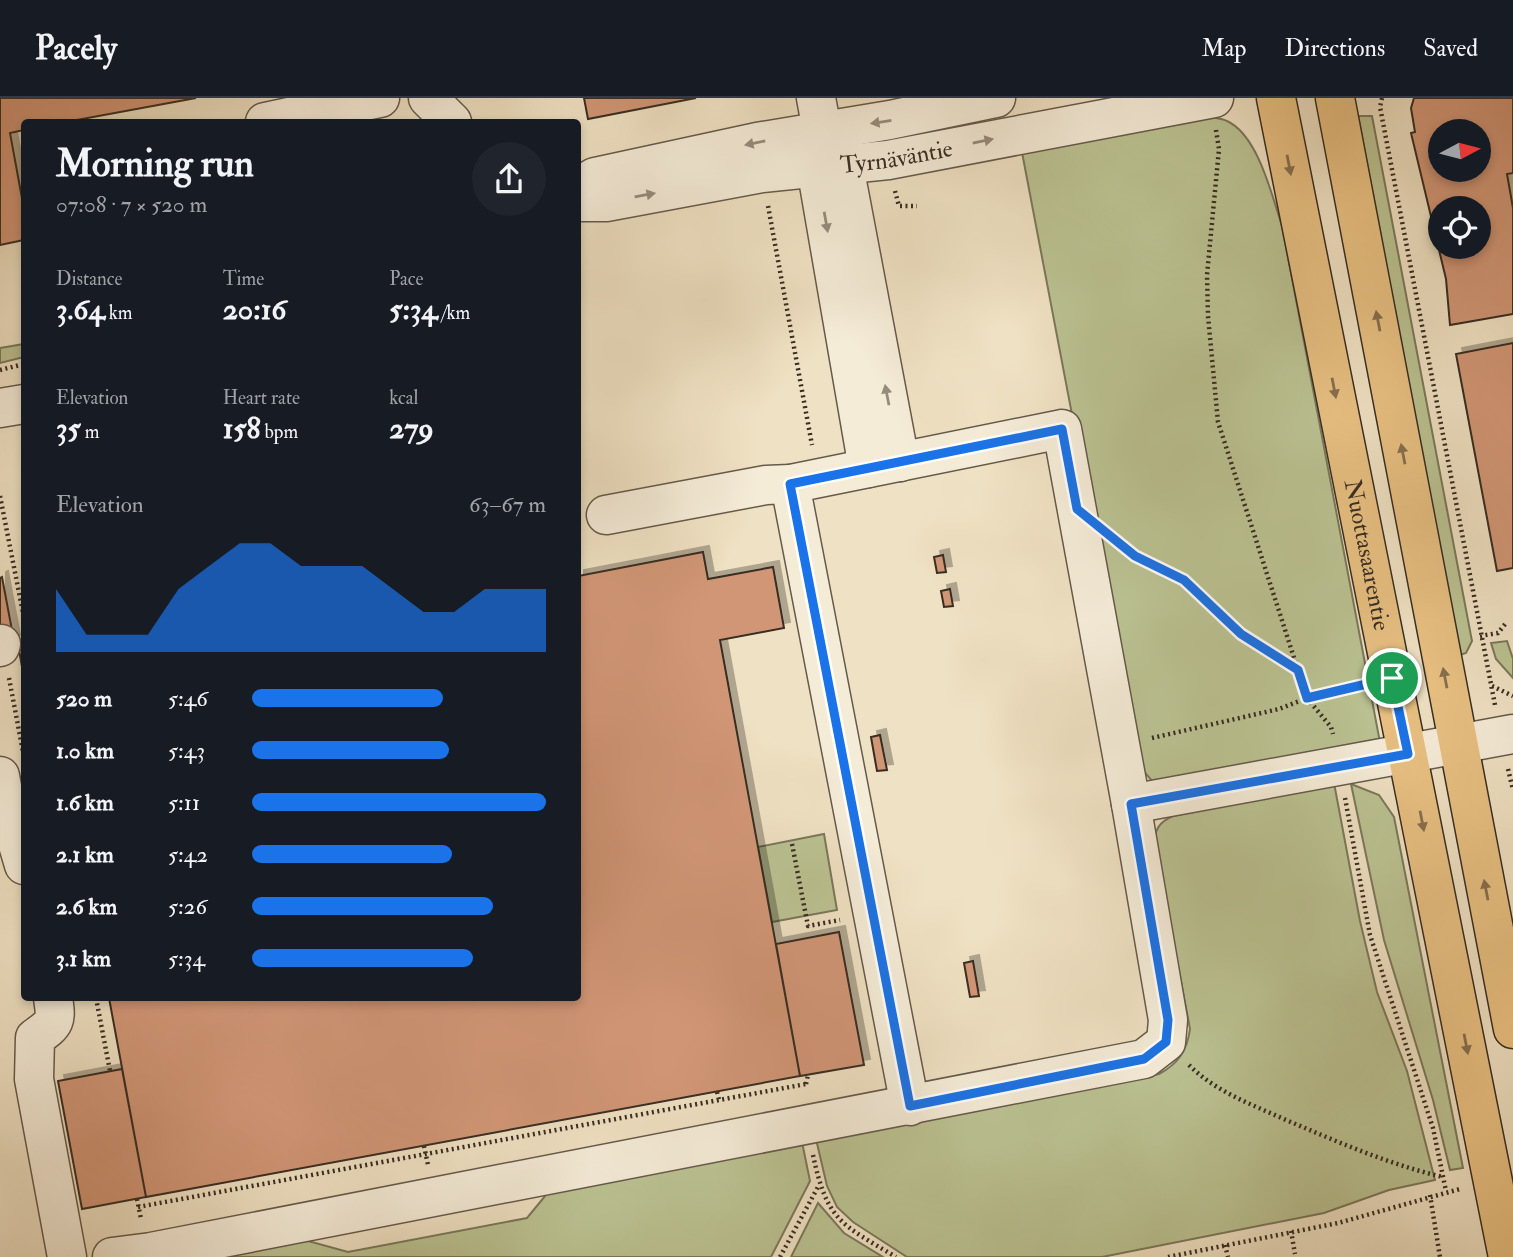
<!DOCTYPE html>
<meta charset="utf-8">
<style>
body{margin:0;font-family:"IM FELL Double Pica",serif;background:#20242c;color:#f1f3f6;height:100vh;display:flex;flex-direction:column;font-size:26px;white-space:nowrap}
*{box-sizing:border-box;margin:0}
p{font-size:23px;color:#9ea1a6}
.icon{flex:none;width:38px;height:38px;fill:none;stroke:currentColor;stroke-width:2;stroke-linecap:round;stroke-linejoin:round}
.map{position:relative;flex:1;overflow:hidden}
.sheet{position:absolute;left:21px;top:21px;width:560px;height:882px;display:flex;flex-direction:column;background:#171b24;border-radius:7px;box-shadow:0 4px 10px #0003}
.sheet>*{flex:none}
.needle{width:46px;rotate:83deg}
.controls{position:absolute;left:1428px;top:21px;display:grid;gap:14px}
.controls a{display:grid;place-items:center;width:63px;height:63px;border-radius:50%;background:#171b24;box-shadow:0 4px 10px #0003;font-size:35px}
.pin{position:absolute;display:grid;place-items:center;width:60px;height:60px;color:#fff;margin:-30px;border:4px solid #fff;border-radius:50%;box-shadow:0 2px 7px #0007}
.round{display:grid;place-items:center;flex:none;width:74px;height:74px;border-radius:37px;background:#20242c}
.overview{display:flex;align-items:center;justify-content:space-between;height:119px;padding:0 35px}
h1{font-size:38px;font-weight:800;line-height:52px}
.stats{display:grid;grid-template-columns:repeat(3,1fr);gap:10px;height:119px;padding:7px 35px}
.stats div{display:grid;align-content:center}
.stats b{font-size:30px;font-weight:800}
.stats small{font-size:19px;font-weight:400}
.stats p{font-size:19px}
.chart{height:196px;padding:14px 35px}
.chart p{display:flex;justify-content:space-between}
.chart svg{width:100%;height:126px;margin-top:7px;fill:#1a73e8;opacity:.7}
ul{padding:0 35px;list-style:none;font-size:23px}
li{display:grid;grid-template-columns:112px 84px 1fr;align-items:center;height:52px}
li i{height:18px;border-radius:9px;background:#1a73e8}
header{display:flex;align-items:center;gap:42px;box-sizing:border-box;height:98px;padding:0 35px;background:#171b24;border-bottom:2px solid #363941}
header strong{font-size:33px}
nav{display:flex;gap:38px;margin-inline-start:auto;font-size:24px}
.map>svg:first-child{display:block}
.green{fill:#bbc292;stroke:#7a785b;stroke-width:2}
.building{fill:#d19676;stroke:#382d24;stroke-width:2;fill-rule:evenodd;filter:url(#shadow)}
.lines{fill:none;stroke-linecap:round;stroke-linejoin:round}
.minor-casing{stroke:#665a4c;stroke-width:41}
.major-casing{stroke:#382d24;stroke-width:41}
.path{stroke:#382d24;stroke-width:4.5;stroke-dasharray:2 3.5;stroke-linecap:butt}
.minor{stroke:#f5ecd8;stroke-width:38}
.major{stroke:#e8c082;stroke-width:38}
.oneway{fill:#968c7e}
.oneway2{fill:#876f4e}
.route-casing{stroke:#fff;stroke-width:14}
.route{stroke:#1a73e8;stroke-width:9}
.labels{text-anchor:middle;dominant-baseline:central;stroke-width:5;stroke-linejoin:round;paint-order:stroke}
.street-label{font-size:24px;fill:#382d24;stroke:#f5ecd8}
</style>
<header>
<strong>Pacely</strong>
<nav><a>Map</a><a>Directions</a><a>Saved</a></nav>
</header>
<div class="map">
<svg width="1513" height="1159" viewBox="0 0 1513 1159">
<defs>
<filter id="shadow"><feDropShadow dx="6" dy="-6" stdDeviation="0" flood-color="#0004"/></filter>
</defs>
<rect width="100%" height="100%" fill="#efe1c3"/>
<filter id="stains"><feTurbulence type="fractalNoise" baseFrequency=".00286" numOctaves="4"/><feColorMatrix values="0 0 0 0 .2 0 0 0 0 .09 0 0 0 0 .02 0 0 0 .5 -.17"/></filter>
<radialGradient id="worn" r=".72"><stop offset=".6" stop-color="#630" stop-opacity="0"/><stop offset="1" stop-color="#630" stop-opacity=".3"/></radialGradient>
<!-- green -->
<path class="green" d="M1206 18C1213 20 1221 20 1227 23 1258 37 1272 98 1282 128L1379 639V641L1153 684 1139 668 1021 49Z
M1358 18H1372L1472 543 1466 555 1460 557Z
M24 246V259L0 265V250Z
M1507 543 1513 561V580L1496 561 1491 545Z
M1334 685 1360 823 1377 894 1407 973 1435 1082 1389 1092 1324 1115 1102 1159H907L853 1124 837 1109 827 1088 816 1041 863 1034 1159 976C1178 966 1187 953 1190 931L1155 747C1154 732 1159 724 1173 718Z
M1351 686 1379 697 1394 719 1463 1070 1450 1072 1433 1002 1384 842Z
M824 736 837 812 772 824 758 749Z
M802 1044 810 1083 771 1159H207L301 1141 348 1154 527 1120 550 1092Z
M818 1105 844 1135 883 1159H791Z"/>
<!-- building -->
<path class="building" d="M0 0H196L66 24H24V32L10 35 24 111V142L0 147Z
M584 0H696L588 21Z
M1414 0H1513V75L1507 76 1513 110V216L1450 227 1446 181 1411 35 1415 34 1411 10ZM1440 33H1479V72H1440ZM1440 110H1479V149H1440Z
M1513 245V470L1497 473 1456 256Z
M703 454 708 481 773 469 784 530 720 542 800 978 146 1099 109 900H578V478Z
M943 457 946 474 937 475 934 459Z
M2 479 14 543 0 546V480Z
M950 491 953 508 944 509 941 493Z
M19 552H24V580Z
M880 637 887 672 877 673 871 639Z
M839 834 864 967 800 978 776 846Z
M973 863 979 898 970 899 964 865Z
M122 971 146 1099 82 1111 58 983Z"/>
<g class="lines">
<defs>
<g id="minor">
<path d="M428 0 452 24"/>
<path d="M816 0 822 32 816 69 868 370"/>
<path d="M265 24 380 0"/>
<path d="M831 46 844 68 900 364"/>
<path d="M578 89 595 79 757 44 890 22 996 0"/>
<path id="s1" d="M578 104H606L762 75 888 62 1214 0"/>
<path d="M0 310 24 306"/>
<path d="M790 386 910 1008"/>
<path d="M0 549 1 546"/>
<path d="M0 678 4 699 24 767"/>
<path d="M1131 706 1513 636"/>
<path d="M53 900C57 925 55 925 35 940L34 981 67 1159"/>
<path d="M112 1159 151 1154 1144 961 1166 944 1168 922 1131 706 1062 331 790 386 766 387 606 417"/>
</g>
<g id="major">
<path id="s2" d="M1276 0 1508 1159"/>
<path d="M1335 0 1513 931"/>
</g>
</defs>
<!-- minor casing -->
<use href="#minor" class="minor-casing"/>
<!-- major casing -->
<use href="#major" class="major-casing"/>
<!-- path -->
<path class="path" d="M1382 0 1380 9 1495 607
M1216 32 1219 51 1207 177 1208 218 1218 324 1307 600 1331 629 1333 636
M895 93 899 108H917
M768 108 812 347
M0 272 24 266
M0 398 24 520
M1118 443 1135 458 1184 482 1241 536 1297 571
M1480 538 1498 535 1506 525
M9 580 23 654
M1492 588 1513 598
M1152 640 1279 611 1307 600 1361 587
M1508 671 1513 692
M1345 700 1370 837 1433 1030 1446 1093
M792 746 808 828 840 822
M96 900 110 973
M1189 967C1216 994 1251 1006 1286 1022 1338 1044 1388 1066 1443 1079
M806 986 808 977
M717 994 719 1002
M424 1048 428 1067
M813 1057C827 1123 841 1126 896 1159
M1430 1097 1440 1159
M137 1101 141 1121
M138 1109 806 986
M1291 1133 1295 1156
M1225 1147 1228 1159
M780 1159 819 1087
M1168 1159 1338 1125 1460 1091"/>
<!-- minor -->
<use href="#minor" class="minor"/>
<!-- major -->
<use href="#major" class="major"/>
</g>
<!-- one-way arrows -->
<defs><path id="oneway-solid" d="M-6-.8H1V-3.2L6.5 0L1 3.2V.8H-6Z" transform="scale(1.75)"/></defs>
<g class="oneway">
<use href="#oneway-solid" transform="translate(881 24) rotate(171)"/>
<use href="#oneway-solid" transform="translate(983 43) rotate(-11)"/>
<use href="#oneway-solid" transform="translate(755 45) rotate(168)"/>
<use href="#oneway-solid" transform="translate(645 97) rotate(-10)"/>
<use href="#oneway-solid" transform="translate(826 124) rotate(80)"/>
<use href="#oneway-solid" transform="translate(887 297) rotate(-101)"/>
</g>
<g class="oneway2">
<use href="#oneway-solid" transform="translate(1289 67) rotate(79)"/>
<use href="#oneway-solid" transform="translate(1378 223) rotate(-101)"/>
<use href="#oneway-solid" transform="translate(1334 290) rotate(79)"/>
<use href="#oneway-solid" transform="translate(1403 356) rotate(-101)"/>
<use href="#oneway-solid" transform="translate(1445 580) rotate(-101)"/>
<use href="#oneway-solid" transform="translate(1422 723) rotate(79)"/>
<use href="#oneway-solid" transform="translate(1486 792) rotate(-101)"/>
<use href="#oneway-solid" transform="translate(1466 946) rotate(79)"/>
</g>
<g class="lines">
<defs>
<path id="route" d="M1062 331 1077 411 1135 458 1184 482 1241 536 1298 572 1307 600 1392 580 1408 656 1131 706 1168 922 1166 944 1144 961 910 1008 790 386Z"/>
</defs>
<!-- route casing -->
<use href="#route" class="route-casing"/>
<!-- route -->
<use href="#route" class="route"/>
</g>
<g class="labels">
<!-- street labels -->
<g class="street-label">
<text stroke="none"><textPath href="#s1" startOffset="322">Tyrnäväntie</textPath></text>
<text stroke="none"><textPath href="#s2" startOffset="466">Nuottasaarentie</textPath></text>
</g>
</g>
<rect width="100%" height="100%" filter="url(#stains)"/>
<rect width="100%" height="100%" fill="url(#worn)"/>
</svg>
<div class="controls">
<a><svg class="needle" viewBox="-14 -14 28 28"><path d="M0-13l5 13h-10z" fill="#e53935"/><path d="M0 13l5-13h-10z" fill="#9ea1a6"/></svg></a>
<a><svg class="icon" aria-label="locate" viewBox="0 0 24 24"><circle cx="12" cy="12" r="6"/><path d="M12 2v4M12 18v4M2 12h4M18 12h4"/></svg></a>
</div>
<div class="pin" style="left:1392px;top:580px;background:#1e9e55"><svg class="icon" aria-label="arrive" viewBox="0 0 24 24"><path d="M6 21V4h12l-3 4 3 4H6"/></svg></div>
<section class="sheet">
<div class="overview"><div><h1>Morning run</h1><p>07:08 · 7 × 520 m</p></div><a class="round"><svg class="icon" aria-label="share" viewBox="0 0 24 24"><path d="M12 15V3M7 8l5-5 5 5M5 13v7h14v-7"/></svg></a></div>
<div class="stats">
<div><p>Distance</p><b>3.64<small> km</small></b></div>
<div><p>Time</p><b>20:16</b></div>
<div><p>Pace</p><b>5:34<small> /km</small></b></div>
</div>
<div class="stats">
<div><p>Elevation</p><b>35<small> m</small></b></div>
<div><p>Heart rate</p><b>158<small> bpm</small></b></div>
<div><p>kcal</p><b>279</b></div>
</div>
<div class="chart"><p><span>Elevation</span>63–67 m</p>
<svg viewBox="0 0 160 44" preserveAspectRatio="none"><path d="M0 44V22L10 38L20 38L30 38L40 22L50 14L60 6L70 6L80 14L90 14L100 14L110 22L120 30L130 30L140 22L150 22L160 22V44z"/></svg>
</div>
<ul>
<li><b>520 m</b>5:46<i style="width:65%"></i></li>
<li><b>1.0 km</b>5:43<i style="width:67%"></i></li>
<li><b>1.6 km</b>5:11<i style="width:100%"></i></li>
<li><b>2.1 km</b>5:42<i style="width:68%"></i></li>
<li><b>2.6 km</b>5:26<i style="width:82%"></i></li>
<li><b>3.1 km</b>5:34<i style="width:75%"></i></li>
</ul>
</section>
</div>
